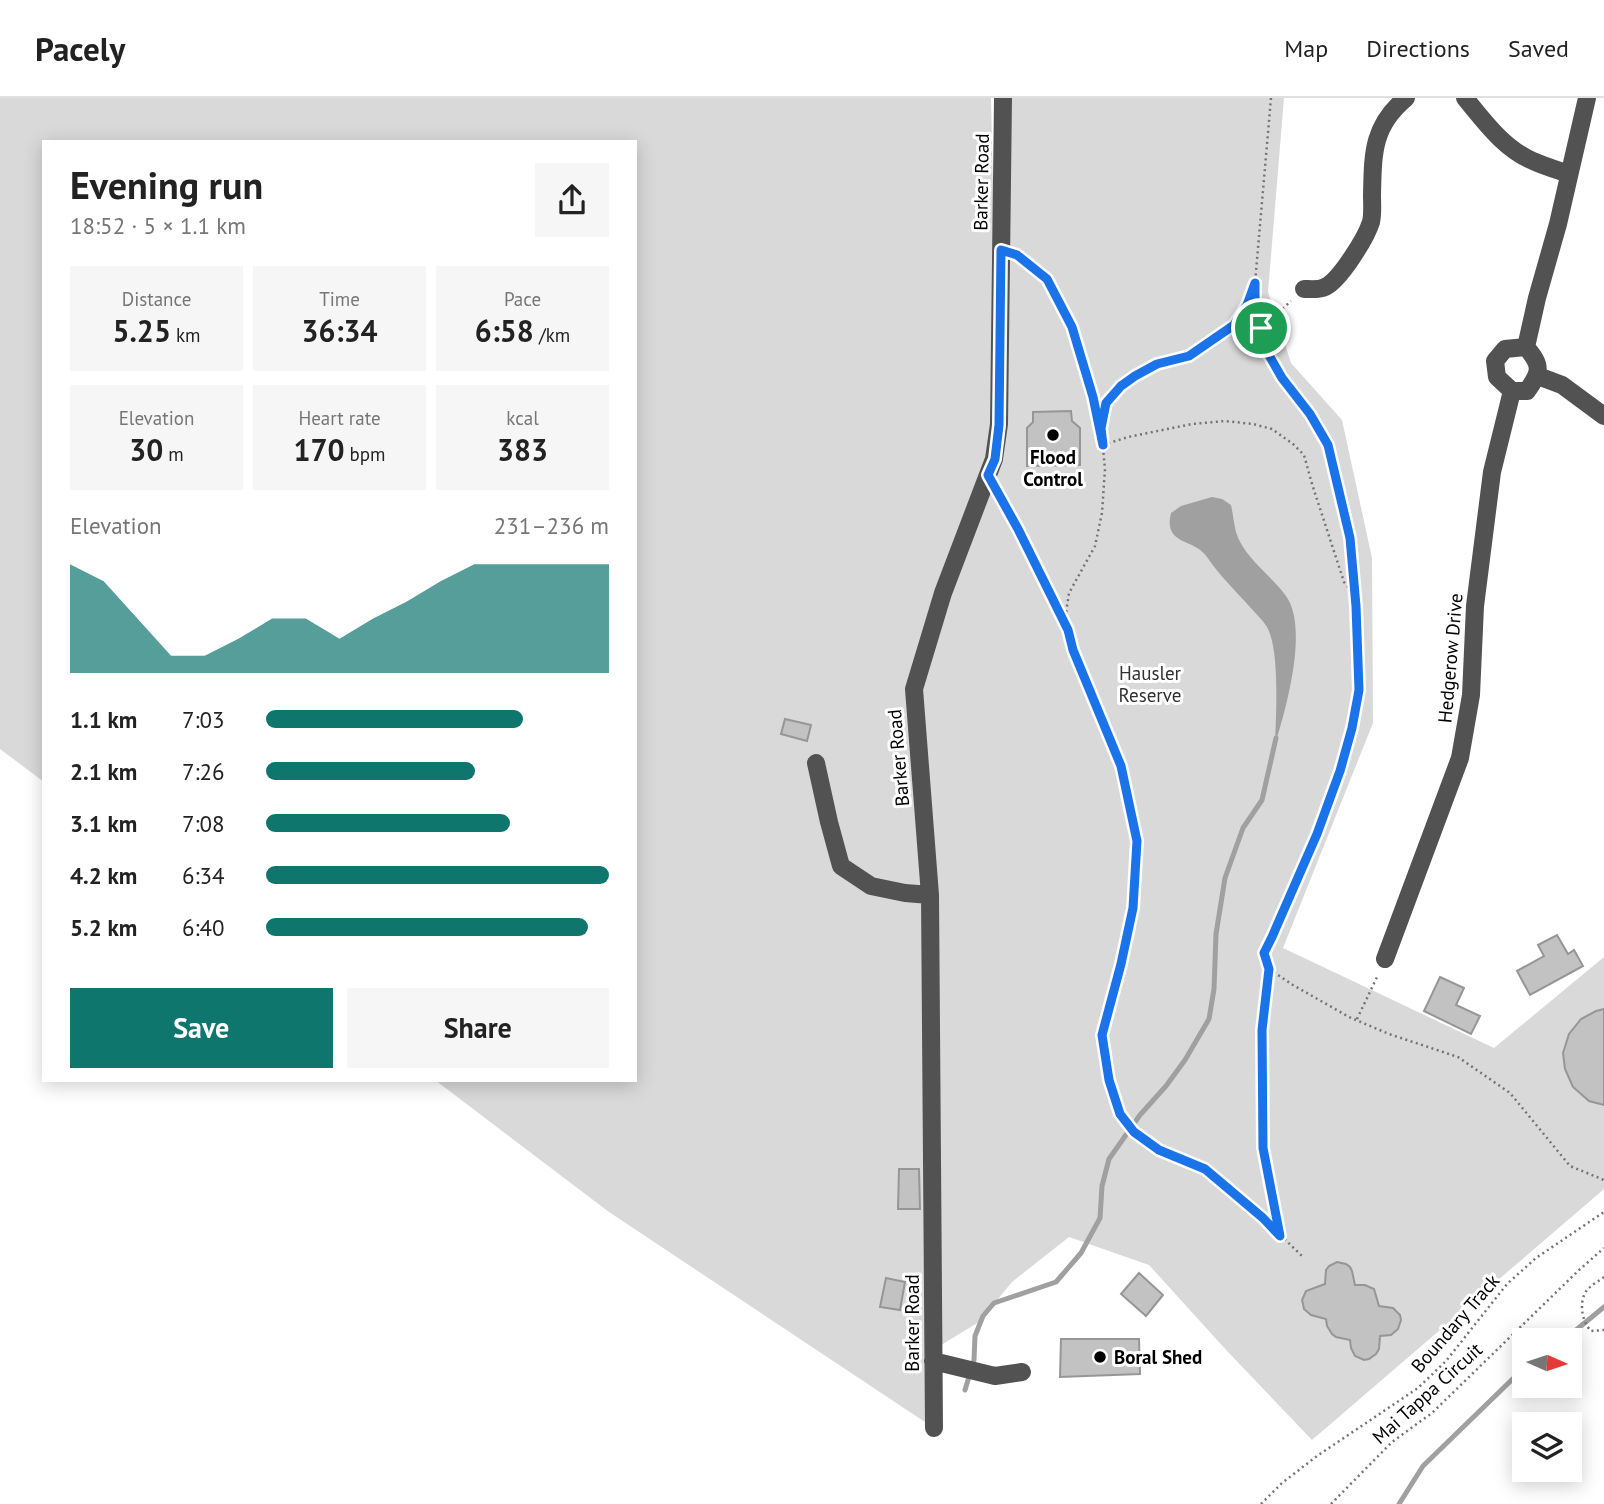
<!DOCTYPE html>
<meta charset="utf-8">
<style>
body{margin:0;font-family:"PT Sans",sans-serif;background:#f6f6f6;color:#222;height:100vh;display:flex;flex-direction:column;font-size:26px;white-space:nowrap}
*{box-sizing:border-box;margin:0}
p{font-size:23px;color:#767676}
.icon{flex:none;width:38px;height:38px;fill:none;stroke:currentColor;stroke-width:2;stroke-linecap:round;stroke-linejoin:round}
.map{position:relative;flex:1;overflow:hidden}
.drawer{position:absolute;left:42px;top:42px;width:595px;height:942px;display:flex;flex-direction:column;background:#fff;border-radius:0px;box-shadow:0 4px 18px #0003}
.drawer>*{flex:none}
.needle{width:46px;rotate:93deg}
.controls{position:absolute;left:1512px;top:1230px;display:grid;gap:14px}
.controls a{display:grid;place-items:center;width:70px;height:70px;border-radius:0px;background:#fff;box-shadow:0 4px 18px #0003;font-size:35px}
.pin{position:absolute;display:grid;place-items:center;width:60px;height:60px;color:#fff;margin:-30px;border:4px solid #fff;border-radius:50%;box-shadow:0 2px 7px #0007}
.round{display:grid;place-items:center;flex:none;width:74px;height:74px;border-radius:0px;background:#f6f6f6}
.headline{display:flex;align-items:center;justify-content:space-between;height:119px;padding:0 28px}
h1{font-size:38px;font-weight:700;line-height:52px}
.metrics{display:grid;grid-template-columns:repeat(3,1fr);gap:10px;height:119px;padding:7px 28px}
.metrics div{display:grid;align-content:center;border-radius:0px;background:#f6f6f6;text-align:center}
.metrics b{font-size:30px;font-weight:700}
.metrics small{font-size:19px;font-weight:400}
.metrics p{font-size:19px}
.chart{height:196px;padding:14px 28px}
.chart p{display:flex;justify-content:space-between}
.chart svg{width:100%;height:126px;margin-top:7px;fill:#0f766e;opacity:.7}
.primary-button{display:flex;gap:14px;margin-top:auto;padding:14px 28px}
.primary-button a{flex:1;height:80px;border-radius:0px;background:#0f766e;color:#fff;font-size:28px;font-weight:700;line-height:80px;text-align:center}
.primary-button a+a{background:#f6f6f6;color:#222}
ul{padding:0 28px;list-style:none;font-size:23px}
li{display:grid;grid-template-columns:112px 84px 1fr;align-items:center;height:52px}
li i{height:18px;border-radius:9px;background:#0f766e}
header{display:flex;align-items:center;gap:42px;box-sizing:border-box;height:98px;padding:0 35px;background:#fff;border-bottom:2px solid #e0e0e0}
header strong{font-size:33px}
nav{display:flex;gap:38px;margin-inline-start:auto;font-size:24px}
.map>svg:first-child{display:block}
.green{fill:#d9d9d9}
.water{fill:#a0a0a0}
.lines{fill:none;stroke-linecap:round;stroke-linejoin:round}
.stream{stroke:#a0a0a0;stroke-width:5}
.building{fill:#c2c2c2;stroke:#969696;stroke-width:2}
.path{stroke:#747474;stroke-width:2.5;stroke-dasharray:2 3.5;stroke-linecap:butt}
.minor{stroke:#525252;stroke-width:18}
.route-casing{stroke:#fff;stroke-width:14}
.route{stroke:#1a73e8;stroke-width:9}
.poi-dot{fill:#000;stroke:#fff;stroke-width:2.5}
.labels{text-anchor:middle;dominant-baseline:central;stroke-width:6;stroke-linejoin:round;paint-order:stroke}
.street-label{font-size:19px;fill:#000;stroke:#fff}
.poi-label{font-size:19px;font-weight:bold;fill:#000;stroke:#fff}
.park-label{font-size:19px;fill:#303030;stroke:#fff}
</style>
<header>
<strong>Pacely</strong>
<nav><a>Map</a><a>Directions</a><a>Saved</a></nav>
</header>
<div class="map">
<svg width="1604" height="1406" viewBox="0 0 1604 1406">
<rect width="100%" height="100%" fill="#fff"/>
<!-- green -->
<path class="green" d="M0 0H991L997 268 1010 0H1284L1268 194 1291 265 1342 322 1372 460 1373 625 1283 850 1494 950 1604 859V1091L1312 1342 1228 1254 1149 1167 1069 1139 1012 1184 979 1224 933 1252 934 1330 609 1114 435 982H635V44H44V684L0 651Z"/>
<!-- water -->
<path class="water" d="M1212 399 1222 401 1231 407C1233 416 1234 426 1236 434 1244 460 1271 477 1286 498 1309 530 1286 611 1275 646 1276 618 1280 552 1267 529 1262 521 1255 515 1249 508 1235 492 1219 477 1207 459 1194 440 1163 448 1171 415L1181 408Z"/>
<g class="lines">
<!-- stream -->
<path class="stream" d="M1564 1242 1604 1209
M965 1292 974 1262 975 1238 983 1218 994 1205 1056 1184 1081 1155 1100 1120 1102 1088 1109 1061 1140 1017 1166 988 1185 962 1209 921 1214 891 1216 836 1225 780 1243 730 1262 702 1276 640
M1399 1406 1423 1368 1524 1270"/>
</g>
<!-- building -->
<path class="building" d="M1071 313 1072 323 1080 330V367L1027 368V330L1033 324V314Z
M785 621 811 627 807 643 781 636Z
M1557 837 1568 856 1574 852 1583 868 1530 897 1517 873 1544 858 1538 847Z
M1440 879 1464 890 1456 907 1480 918 1471 936 1424 913Z
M1604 911V1007L1589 1003 1573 989 1565 971 1563 955 1569 936 1581 921 1596 913Z
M899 1071H919L920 1111H898Z
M1337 1164 1346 1166 1350 1169 1352 1173 1355 1187H1365L1374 1191 1379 1208 1393 1210 1400 1217 1401 1222 1398 1231 1391 1237 1380 1238 1379 1251 1376 1256 1369 1261 1364 1262 1355 1258 1351 1250 1350 1242 1336 1239 1332 1236 1327 1228 1326 1221 1311 1217 1304 1211 1303 1206 1302 1202 1306 1193 1325 1186 1326 1172 1329 1168Z
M1139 1175 1163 1197 1146 1218 1121 1196Z
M886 1180 905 1184 900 1212 880 1209Z
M1061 1241H1139L1140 1276 1060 1279Z"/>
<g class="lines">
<!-- path -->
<path class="path" d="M1271 0 1255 185V205L1266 252 1282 280 1310 316 1328 347 1350 440 1356 508 1359 592 1352 630 1340 673 1317 736 1272 839 1264 855 1269 871 1293 887 1349 919 1389 936 1458 959 1510 995 1570 1068 1604 1082
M1018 158 1047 181 1072 229 1093 299 1100 333
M1254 188 1247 207 1234 227 1189 259 1157 266 1134 278 1121 288 1106 305 1101 330 1105 371 1102 415 1095 448 1069 495 1066 515 1068 532 1073 552 1121 668 1137 743 1133 810 1121 866 1102 937 1109 982 1120 1016 1134 1034 1159 1052 1205 1071 1263 1120 1303 1159
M1262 229 1291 203
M1103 347 1128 339 1192 326 1225 323 1253 326 1272 331 1293 346 1304 357 1312 386 1344 484 1355 497
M998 395 1018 431 1066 529
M1269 871 1262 932 1263 1050 1280 1138
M1357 921 1378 877
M1604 1179C1599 1183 1593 1186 1589 1190 1578 1200 1581 1223 1591 1233L1604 1232
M1261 1406 1282 1385 1317 1358 1418 1290 1446 1263 1507 1186 1536 1160 1604 1114
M1331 1406 1392 1344 1432 1315 1578 1173 1604 1150"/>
<!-- minor -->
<path class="minor" d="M1465 0C1484 23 1504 51 1533 63 1544 68 1557 72 1569 76
M1304 191C1310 191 1320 192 1325 189 1340 182 1366 140 1371 124 1373 116 1372 105 1372 97 1373 56 1372 28 1406 0
M1526 249 1537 200 1558 126 1587 0
M1526 249C1542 268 1541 273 1527 293H1512L1497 279 1495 263 1505 251Z
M1538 278 1562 287 1604 318
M816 665 829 724 841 768 871 788 905 795 930 797
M1385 861 1460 660 1471 597 1475 508 1492 374 1512 293
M933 1263 995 1278 1022 1274
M934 1330 930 797 914 591 943 495 994 361 999 326 1003 0"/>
</g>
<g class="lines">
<defs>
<path id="route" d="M1001 152 1017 157 1047 181 1072 229 1093 299 1103 347 1101 330 1106 305 1121 288 1135 278 1157 266 1189 258 1234 227 1247 207 1255 185V205L1266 252 1282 280 1310 316 1328 347 1350 440 1356 508 1359 592 1352 630 1340 673 1317 736 1272 839 1264 855 1269 871 1262 932 1263 1050 1280 1138 1263 1120 1205 1071 1159 1052 1134 1034 1120 1016 1109 982 1102 937 1121 866 1133 810 1137 743 1121 668 1073 552 1068 532 1018 431 988 377 995 361 999 327Z"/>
</defs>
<!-- route casing -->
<use href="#route" class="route-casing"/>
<!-- route -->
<use href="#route" class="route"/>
</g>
<!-- markers -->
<g class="poi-dot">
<circle cx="1053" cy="337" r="7"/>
<circle cx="1100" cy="1259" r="7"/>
</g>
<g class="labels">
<!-- street labels -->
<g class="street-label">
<text transform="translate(981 84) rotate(-89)">Barker Road</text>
<text transform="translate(1450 560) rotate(-85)">Hedgerow Drive</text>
<text transform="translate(898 660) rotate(-95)">Barker Road</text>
<text transform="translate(912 1225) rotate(-90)">Barker Road</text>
<text transform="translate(1455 1225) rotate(-49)">Boundary Track</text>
<text transform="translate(1427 1295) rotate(-42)">Mai Tappa Circuit</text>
</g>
<!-- poi labels -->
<g class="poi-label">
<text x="1053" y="359">Flood<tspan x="1053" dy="22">Control</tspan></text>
<text x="1114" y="1259" text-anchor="start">Boral Shed</text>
</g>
<!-- park labels -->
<g class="park-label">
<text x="1150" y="575">Hausler<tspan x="1150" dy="22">Reserve</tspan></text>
</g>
</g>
</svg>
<div class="controls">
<a><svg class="needle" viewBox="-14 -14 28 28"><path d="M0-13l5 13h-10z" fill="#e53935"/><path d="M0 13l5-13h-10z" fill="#767676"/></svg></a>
<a><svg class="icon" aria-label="layers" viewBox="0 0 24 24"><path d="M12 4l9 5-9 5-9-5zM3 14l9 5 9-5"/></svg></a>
</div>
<div class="pin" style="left:1261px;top:230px;background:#1e9e55"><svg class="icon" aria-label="arrive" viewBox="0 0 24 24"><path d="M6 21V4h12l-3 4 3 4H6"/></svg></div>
<section class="drawer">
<div class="headline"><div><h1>Evening run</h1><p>18:52 · 5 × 1.1 km</p></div><a class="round"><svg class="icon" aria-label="share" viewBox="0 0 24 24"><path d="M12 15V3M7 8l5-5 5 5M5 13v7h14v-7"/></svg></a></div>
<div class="metrics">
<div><p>Distance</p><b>5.25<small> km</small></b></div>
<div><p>Time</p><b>36:34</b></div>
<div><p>Pace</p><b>6:58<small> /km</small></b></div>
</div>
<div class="metrics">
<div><p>Elevation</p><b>30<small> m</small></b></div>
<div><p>Heart rate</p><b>170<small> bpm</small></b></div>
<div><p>kcal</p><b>383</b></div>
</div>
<div class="chart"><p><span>Elevation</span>231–236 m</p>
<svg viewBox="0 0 160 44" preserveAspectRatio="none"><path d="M0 44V6L10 12L20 25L30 38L40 38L50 32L60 25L70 25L80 32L90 25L100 19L110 12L120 6L130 6L140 6L150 6L160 6V44z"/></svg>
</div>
<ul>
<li><b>1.1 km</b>7:03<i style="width:75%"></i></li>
<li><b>2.1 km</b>7:26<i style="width:61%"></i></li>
<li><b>3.1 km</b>7:08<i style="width:71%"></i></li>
<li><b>4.2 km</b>6:34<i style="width:100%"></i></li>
<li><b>5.2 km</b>6:40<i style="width:94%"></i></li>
</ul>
<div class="primary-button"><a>Save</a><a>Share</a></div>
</section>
</div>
